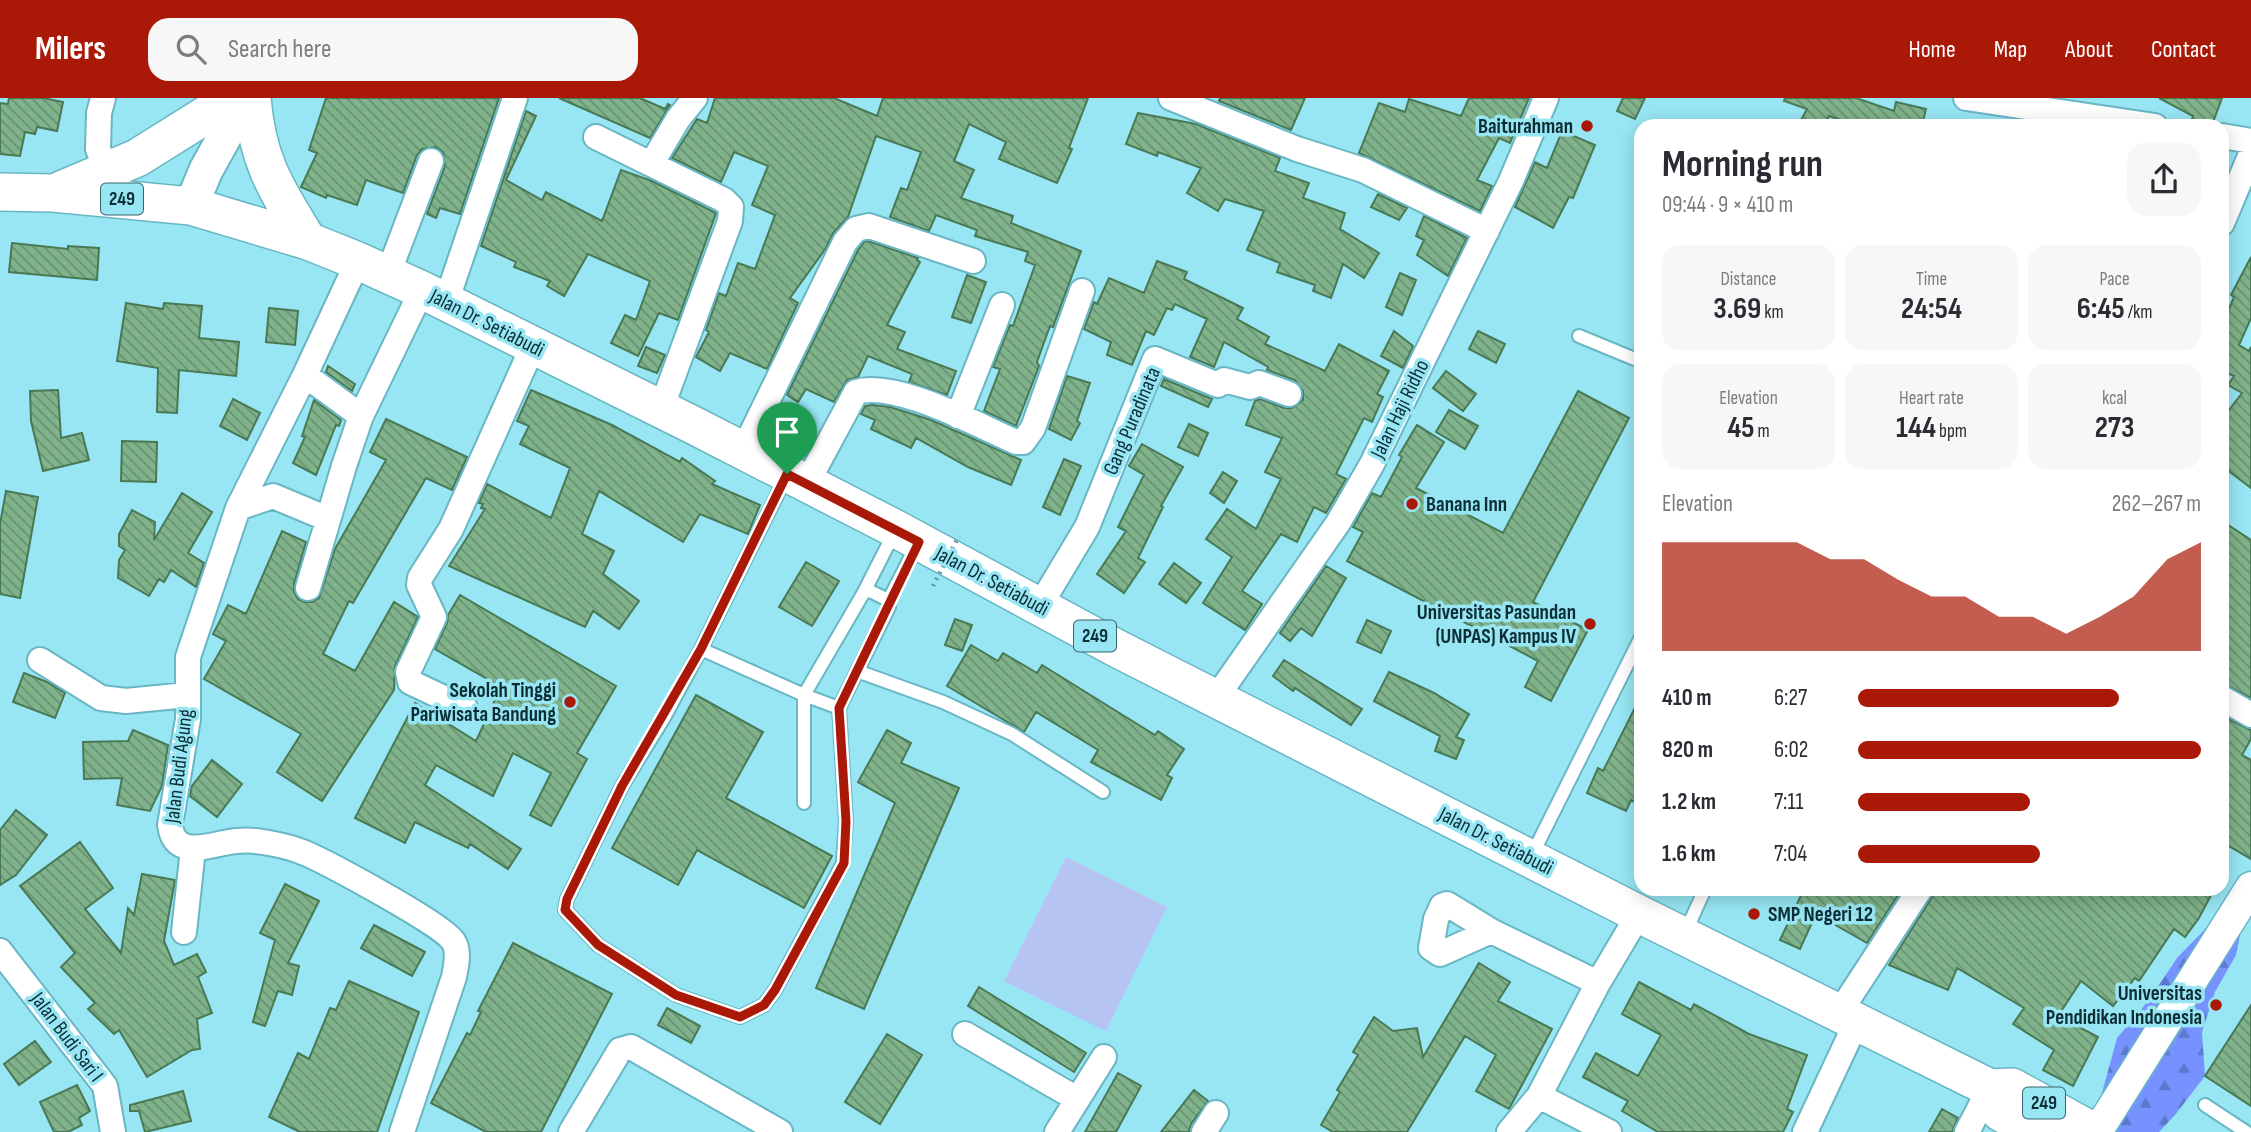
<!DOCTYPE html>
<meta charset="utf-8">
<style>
body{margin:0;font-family:"Sofia Sans Condensed",sans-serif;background:#f7f7f7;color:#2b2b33;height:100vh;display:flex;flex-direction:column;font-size:26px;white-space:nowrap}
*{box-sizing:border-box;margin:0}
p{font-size:23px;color:#7c7c81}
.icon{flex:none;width:38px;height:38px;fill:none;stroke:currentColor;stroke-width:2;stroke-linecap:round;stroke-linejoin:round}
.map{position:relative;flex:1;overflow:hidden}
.drawer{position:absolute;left:1634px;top:21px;width:595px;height:777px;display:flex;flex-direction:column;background:#fff;border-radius:21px;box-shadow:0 4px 18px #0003}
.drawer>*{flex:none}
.pin{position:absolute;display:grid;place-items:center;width:60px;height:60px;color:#fff;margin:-72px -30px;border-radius:50% 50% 50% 0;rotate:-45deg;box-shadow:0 0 7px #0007}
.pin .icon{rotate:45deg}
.round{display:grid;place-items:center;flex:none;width:74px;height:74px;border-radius:21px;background:#f7f7f7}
.summary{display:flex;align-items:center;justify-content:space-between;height:119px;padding:0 28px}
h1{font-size:38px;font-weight:700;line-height:52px}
.stats{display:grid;grid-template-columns:repeat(3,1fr);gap:10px;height:119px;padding:7px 28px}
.stats div{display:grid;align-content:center;border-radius:18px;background:#f7f7f7;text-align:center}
.stats b{font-size:30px;font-weight:700}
.stats small{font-size:19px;font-weight:400}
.stats p{font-size:19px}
.chart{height:196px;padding:14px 28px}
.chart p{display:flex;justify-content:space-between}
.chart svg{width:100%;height:126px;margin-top:7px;fill:#aa1907;opacity:.7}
ul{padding:0 28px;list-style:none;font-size:23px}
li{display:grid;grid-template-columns:112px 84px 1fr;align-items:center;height:52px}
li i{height:18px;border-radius:9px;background:#aa1907}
header{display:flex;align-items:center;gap:42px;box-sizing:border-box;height:98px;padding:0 35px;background:#aa1907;color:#fff}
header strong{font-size:33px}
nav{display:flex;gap:38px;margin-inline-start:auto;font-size:24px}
.search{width:490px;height:63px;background:#f7f7f7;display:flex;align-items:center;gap:18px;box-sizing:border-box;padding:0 24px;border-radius:21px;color:#7c7c81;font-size:26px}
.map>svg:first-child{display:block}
.forest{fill:url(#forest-firs)}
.garden{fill:#b5c4f3}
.building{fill:url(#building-back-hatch);stroke:#497954;stroke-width:2}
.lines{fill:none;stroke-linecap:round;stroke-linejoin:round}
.service-casing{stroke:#69b6c4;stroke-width:16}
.minor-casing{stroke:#69b6c4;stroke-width:28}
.tertiary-casing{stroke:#69b6c4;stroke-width:33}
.secondary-casing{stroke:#69b6c4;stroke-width:37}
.primary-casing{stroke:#69b6c4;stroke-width:40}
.service{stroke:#fff;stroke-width:12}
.minor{stroke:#fff;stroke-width:24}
.tertiary{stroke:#fff;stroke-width:30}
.secondary{stroke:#fff;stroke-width:33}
.primary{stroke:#fff;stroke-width:37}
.path-bridge{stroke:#5c97a2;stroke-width:4.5;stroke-dasharray:2 5;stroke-linecap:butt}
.route-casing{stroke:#fff;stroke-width:14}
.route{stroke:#aa1907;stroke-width:9}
.poi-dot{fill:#aa1907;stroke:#98e6f4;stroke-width:2.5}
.labels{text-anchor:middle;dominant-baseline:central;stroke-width:7;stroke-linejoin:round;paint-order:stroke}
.shield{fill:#98e6f4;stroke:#36656e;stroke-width:2}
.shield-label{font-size:19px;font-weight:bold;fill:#0c2e34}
.poi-label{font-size:21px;font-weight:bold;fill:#0c2e34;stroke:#98e6f4;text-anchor:end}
.street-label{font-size:21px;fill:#0c2e34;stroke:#98e6f4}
</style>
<header>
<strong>Milers</strong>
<div class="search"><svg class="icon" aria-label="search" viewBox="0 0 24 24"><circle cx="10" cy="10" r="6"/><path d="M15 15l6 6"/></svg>Search here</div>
<nav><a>Home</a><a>Map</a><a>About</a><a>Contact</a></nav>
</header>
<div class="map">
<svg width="2251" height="1034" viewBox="0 0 2251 1034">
<defs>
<pattern id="forest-firs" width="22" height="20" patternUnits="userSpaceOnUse" patternTransform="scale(1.75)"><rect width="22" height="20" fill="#7692fe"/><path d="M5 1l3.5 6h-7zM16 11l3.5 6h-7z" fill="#5f78ce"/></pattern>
<pattern id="building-back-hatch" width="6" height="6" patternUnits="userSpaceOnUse" patternTransform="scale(1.75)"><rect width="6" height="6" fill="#80b38b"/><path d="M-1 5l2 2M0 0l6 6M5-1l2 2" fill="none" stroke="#679272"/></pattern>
</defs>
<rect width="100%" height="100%" fill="#98e6f4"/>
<!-- forest -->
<path class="forest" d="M2243 822 2236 857 2215 894 2202 934 2205 978 2175 1017 2159 1034H2102L2096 1017 2117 940 2149 902 2177 860 2213 823Z"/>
<!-- garden -->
<path class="garden" d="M1066 759 1167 809 1106 933 1004 883Z"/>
<!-- building -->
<path class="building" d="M9 0H43L63 4 57 33 37 29 35 36 25 34 20 58 0 56V5L8 6Z
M326 0H499L460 116 440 110 436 120 427 116 445 68 443 54 436 49 422 51 417 57 403 95 366 82 357 107 327 97 326 100 301 89 317 55 309 52Z
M559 0H640L665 11 668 6 670 7 650 40Z
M715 0H834L877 18 883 0H1088L1069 50 1072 51 1057 85 999 61 1006 44 969 26 954 63 974 72 961 100 1013 118 1011 125 1081 153 1053 229 1050 228 1037 264 1039 268 1016 328 984 313 1000 271 993 269 1010 227 1013 228 1035 167 1025 163 1028 154 975 138 977 132 936 117 929 133 890 119 901 90 907 92 921 54 876 38 848 119 833 135 826 150 790 200 798 205 767 271 730 255 720 273 696 259 709 234 706 232 719 195 726 198 738 165 755 171 775 117 752 107 768 68 734 54 721 84 672 60 697 21 707 25Z
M1220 0H1305L1291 32 1219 3Z
M1469 0H1529L1510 45 1499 40 1477 82 1492 88 1480 113 1359 55 1379 5 1405 14 1409 1 1461 18Z
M1623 0H1645L1635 21 1617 13Z
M1785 0H1856L1894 13 1896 4 1926 11 1923 23 1929 25 1928 28H1858L1829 18 1824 28H1798L1807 11 1784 3Z
M2159 0H2222L2212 27 2192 21 2193 18Z
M526 13 536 18 506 82 542 102 546 94 602 123 621 72 652 83 716 115 678 222 659 215 638 258 611 245 625 217 636 222 650 183 588 156 564 198 547 188 550 183 514 169 516 164 481 148Z
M1138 15 1196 26 1280 60 1275 73 1309 85 1303 100 1345 115 1340 131 1379 155 1364 180 1343 166 1331 200 1313 193 1315 187 1277 174 1280 165 1247 152 1264 113 1225 101 1218 113 1187 95 1201 70 1158 54 1157 58 1126 46Z
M1562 33 1595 47 1573 100 1569 99 1553 130 1515 109 1535 64 1547 70Z
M1378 96 1407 110 1399 122 1371 109Z
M1424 118 1467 140 1448 178 1417 157 1424 142 1416 138Z
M868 143 918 160 917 162 920 164 887 227 905 234 897 251 956 273 947 297 909 284 912 276 868 258 858 279 847 282 834 304 806 291 798 304 787 297 858 152 864 144Z
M12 145 68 151V148L99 150 97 182 9 174Z
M2251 159V220L2239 247 2249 253 2251 249V390L2222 368V321L2242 295 2228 287 2234 278 2227 275 2222 286V227L2234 199 2231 197Z
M1157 163 1187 174 1184 181 1243 210 1237 221 1269 239 1265 246 1325 273 1339 246 1389 273 1377 296 1383 299 1372 324 1364 320 1336 376 1346 381 1326 415 1314 409 1297 444 1281 436 1242 493 1262 506 1245 532 1203 505 1232 459 1206 441 1227 411 1256 431 1281 381 1265 374 1282 340 1246 327 1255 303 1260 301 1284 310H1292L1303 302V293L1295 282 1267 272 1268 269 1224 244 1214 269 1190 259 1207 221 1175 206 1172 212 1167 210 1154 237 1146 233 1132 267 1107 257 1111 244 1084 231 1094 204 1097 206 1109 180 1144 195Z
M1400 175 1416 182 1402 217 1386 209Z
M967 177 986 184 971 225 952 219Z
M126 205 163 211 164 205 202 208 199 240 239 244 236 278 179 272 177 315 157 314 158 270 117 263Z
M269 210 298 213 295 247 266 244Z
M1394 233 1413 248 1403 270 1381 258Z
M1478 233 1505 246 1496 265 1469 251Z
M646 249 665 257 657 275 638 268Z
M328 268 355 286 352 293 326 274Z
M1446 273 1476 296 1463 313 1433 290Z
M1067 278 1090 285 1077 323 1080 325 1071 342 1049 331Z
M1164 281 1212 301 1208 309 1161 288Z
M58 292 61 340 82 335 89 362 43 373 31 323 30 293Z
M531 292 612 327 680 364 682 360 715 383 712 386 760 407 748 436 700 416 683 444 599 393 582 436 614 453 603 476 639 503 619 531 593 513 585 529 449 468 485 411 481 410 483 406 479 405 487 386 551 420 570 370 520 346 529 328 517 323Z
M1578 293 1629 320 1533 504 1588 532 1551 603 1525 589 1538 563 1347 463 1363 434 1353 429 1372 395 1381 399 1402 359 1399 357 1417 327 1444 344 1416 390 1503 435Z
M233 301 260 315 247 342 220 328Z
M314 302 341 322 339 328 336 327 316 377 293 365 305 339 302 338Z
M873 307 890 309 931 322 1021 362 1011 387 968 369 916 340 911 350 871 331 875 322 861 316 865 308Z
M1449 312 1478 328 1465 351 1436 334Z
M386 321 467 359 452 392 426 380 353 505 349 503 323 556 355 573 394 504 418 519 395 568 394 592 322 703 277 674 301 636 204 581 226 543 213 536 228 507 246 516 282 433 306 444 294 486V494L298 501 304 504H312L319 500 335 451 386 362 370 354Z
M1189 326 1208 335 1198 358 1178 349Z
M122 343 157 344 156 384 121 383Z
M1142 346 1183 369 1161 408 1163 409 1138 460 1145 464 1124 495 1097 476 1126 433 1118 429 1144 377 1129 368Z
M1064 361 1081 368 1060 417 1043 409Z
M1223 374 1237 383 1224 405 1210 395Z
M6 393 38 399 20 500 0 496V426Z
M182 395 212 414 188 455 204 465 196 489 171 472 164 484 159 481 149 498 118 480 119 462 125 452 119 448V436L132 412 155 424 154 442Z
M2222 423 2251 442V600L2222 585Z
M806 464 839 483 812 528 779 509Z
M1174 465 1201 485 1186 505 1159 486Z
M1326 468 1346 480 1312 538 1301 530 1290 543 1280 535Z
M460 497 616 588 577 655 587 661 551 728 530 717 551 675 513 655 493 698 436 667 425 687 521 751 508 771 470 746 468 750 415 724 405 745 355 720 415 605 476 643 501 589 435 551 447 525 448 517Z
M955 521 972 527 962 553 945 547Z
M1367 522 1391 533 1381 555 1357 544Z
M971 547 998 563 1003 555 1037 575 1042 567 1155 637 1158 633 1184 651 1167 677 1172 680 1161 702 1091 664 1098 652 1036 614 1024 634 947 588Z
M1284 562 1362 611 1351 627 1295 590 1293 593 1273 578Z
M1389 574 1434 595 1469 616 1456 639 1464 642 1456 661 1435 653 1440 638 1374 603Z
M24 575 47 584 65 595 55 620 13 604Z
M1642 596V708L1631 702 1626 713 1587 695 1598 670 1603 673Z
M696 597 763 634 726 700 832 758 804 810 697 752 678 787 612 750Z
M2222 618 2251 632V641L2242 657 2251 662V761L2222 744Z
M133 632 168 647 162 688 150 713 117 707 122 680 84 681 83 644 128 643Z
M887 632 911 645 901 665 959 690 864 911 816 890 895 705 858 684Z
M212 662 242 686 217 719 190 698 192 688Z
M16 712 47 737 16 777 0 787V732Z
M80 744 113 790 85 811 121 855 128 810 134 817 142 776 175 782 164 843 174 867 197 856 206 874 198 879 212 915 197 921 200 951 192 952 147 979 119 932 114 936 88 911 95 905 61 869 75 855 20 788Z
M285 786 319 803 288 865 299 868 292 897 278 893 265 928 253 924 275 842 260 835Z
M1804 791H1902L1867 845 1816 816 1800 851 1780 842Z
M1935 791H2201L2211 797 2199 820 2185 839 2174 831 2139 883 2135 880 2113 908 2081 883 2058 918 2098 939 2073 988 2043 972 2054 952 2013 926 2024 910 1957 870 1948 892 1889 867 1932 799Z
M374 827 425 854 412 878 361 850Z
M513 845 612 896 541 1034H486L431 1005 467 935 470 937 481 914 478 913Z
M1479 865 1510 884 1498 903 1552 931 1509 1011 1476 993 1496 957 1465 938 1407 1034H1333L1321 1027 1340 994 1337 992 1358 957 1353 954 1374 919 1393 933 1417 930 1423 959Z
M349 883 419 914 377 1034H300L269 1019 298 955 309 961 330 910 336 912Z
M1639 884 1691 912 1694 906 1749 936 1807 957 1787 1011 1793 1014 1783 1034H1658L1622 1013 1628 1003 1583 979 1596 955 1638 978 1661 937 1622 916Z
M979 889 1086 955 1074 974 968 908Z
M2251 907V1008L2205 978Z
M667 910 700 928 691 945 658 927Z
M887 936 922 957 880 1026 845 1004Z
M35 943 51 964 19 987 4 966Z
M1118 975 1141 988 1116 1034H1085Z
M77 987 90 1013 79 1020 82 1027 68 1034H54L40 1004Z
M1194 992 1208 1003 1191 1026 1189 1034H1161Z
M183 993 191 1023 145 1034 139 1013H130V1007Z
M1942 1011 1958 1020 1952 1034H1929Z"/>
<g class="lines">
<defs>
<path id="service" d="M1579 238 1642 264
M786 379 701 551 665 618 622 688 567 801 565 812 598 847 676 897 740 919 764 907 775 892 843 765 846 723 839 610 889 509 888 502 870 493 864 494 804 597V705
M864 494 894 435
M888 503 917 447
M701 551 804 597 839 610
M857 573 943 604 1012 636 1103 694
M1531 759 1642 537
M1685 835 1705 791
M2205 1007 2246 1034"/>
<path id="minor" d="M103 0 99 15 98 51 107 73
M1171 0 1297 51 1363 72 1487 133
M1966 0 2155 28
M2222 38 2251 43
M596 39 724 102 731 109 730 123 661 311
M652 65 678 21 695 0
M2222 125 2251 56
M358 163 305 277 238 410 188 559V621L170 727C175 765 215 744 237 743 247 742 259 743 269 745 281 747 295 751 305 755 328 765 442 826 453 843 460 853 456 868 454 879L402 1034
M388 176 431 63
M446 204 515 0
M305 277 361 318
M958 318 1002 207
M743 353 845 144 856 131 869 128 973 163
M807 385 856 294C896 282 977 327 1016 344H1023L1033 330 1082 193
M238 410 273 398 328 421
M308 490 344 368 361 318 422 192
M1039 509 1087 429 1155 261 1218 287 1224 282 1250 289 1259 285 1289 296
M40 562 101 600 126 603 187 597
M1216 600 1338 425 1372 366 1511 83 1546 0
M2222 600 2251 617
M465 610 410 584 408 574 434 519 419 487 420 480 451 431 533 248
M1491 833 1440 856 1431 850 1436 821 1442 808 1447 806 1491 833 1598 885
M184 834 193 751
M0 853 105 988 113 1034
M1839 915 1920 791
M965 936 1077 1001
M1539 998 1609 1034
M571 1034 620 952 631 949 780 1034
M1057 1034 1104 959
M1204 1034 1216 1015
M1509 1034 1539 998 1598 885 1639 816
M1805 1034 1857 923
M1967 1034 1990 990"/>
<path id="tertiary" d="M2097 1034 2251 789"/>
<path id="secondary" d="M191 108 206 72 246 0"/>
<path id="primary" d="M252 0C257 63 276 91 308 143
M61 92 137 60 233 0
M0 94 53 95 191 108 308 143 358 163 422 192 695 328 896 431 1116 550 1639 816 1990 990 2012 989 2094 1034
M1990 990 2000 1014 2036 1034"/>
</defs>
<!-- service casing -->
<use href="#service" class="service-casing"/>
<!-- minor casing -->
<use href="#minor" class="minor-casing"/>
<!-- tertiary casing -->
<use href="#tertiary" class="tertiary-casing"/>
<!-- secondary casing -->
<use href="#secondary" class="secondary-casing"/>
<!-- primary casing -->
<use href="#primary" class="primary-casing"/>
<!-- service -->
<use href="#service" class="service"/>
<!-- minor -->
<use href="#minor" class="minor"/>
<!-- tertiary -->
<use href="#tertiary" class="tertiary"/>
<!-- secondary -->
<use href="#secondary" class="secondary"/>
<!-- primary -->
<use href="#primary" class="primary"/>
<!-- path-bridge -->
<path class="path-bridge" d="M933 488 959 438"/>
</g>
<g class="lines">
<defs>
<path id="route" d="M787 376 919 444 839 610 846 723 844 765 775 892 764 907 740 919 676 897 598 847 565 812 567 801 622 688 701 551Z"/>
</defs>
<!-- route casing -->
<use href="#route" class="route-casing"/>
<!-- route -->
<use href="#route" class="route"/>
</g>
<!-- markers -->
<g class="poi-dot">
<circle cx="1587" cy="28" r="7"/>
<circle cx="1412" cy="406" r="7"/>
<circle cx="1590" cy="526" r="7"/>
<circle cx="570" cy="604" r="7"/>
<circle cx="1754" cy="816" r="7"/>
<circle cx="2216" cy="907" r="7"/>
</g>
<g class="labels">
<!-- shield labels -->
<g class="shield">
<rect x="101" y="85.5" width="42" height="31" rx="5"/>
<rect x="1074" y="522.5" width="42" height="31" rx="5"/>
<rect x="2023" y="989.5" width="42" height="31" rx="5"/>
</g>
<g class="shield-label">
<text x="122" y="101">249</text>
<text x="1095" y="538">249</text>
<text x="2044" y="1005">249</text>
</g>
<!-- poi labels -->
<g class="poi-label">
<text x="1573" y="28">Baiturahman</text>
<text x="1426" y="406" text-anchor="start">Banana Inn</text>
<text x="1576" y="514">Universitas Pasundan<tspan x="1576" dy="24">(UNPAS) Kampus IV</tspan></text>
<text x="556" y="592">Sekolah Tinggi<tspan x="556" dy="24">Pariwisata Bandung</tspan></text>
<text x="1768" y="816" text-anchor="start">SMP Negeri 12</text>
<text x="2202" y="895">Universitas<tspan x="2202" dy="24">Pendidikan Indonesia</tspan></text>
</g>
<!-- street labels -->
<g class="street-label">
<text transform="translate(487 225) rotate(27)">Jalan Dr. Setiabudi</text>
<text transform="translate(1400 311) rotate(-64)">Jalan Haji Ridho</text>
<text transform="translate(1132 323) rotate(-67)">Gang Puradinata</text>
<text transform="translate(992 483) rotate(28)">Jalan Dr. Setiabudi</text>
<text transform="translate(179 668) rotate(-83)">Jalan Budi Agung</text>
<text transform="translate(1496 743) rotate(27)">Jalan Dr. Setiabudi</text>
<text transform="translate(67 939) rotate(53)">Jalan Budi Sari I</text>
</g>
</g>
</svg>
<div class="pin" style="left:787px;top:376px;background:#1e9e55"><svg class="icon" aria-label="arrive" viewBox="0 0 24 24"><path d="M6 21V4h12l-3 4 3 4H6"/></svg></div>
<section class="drawer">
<div class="summary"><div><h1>Morning run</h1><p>09:44 · 9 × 410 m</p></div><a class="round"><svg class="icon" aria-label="share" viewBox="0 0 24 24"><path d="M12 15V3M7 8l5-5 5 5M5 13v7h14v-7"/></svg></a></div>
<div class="stats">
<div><p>Distance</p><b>3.69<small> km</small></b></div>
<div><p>Time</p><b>24:54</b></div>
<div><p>Pace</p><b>6:45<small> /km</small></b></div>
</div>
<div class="stats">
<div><p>Elevation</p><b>45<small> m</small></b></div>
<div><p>Heart rate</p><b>144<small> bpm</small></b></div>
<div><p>kcal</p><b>273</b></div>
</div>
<div class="chart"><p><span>Elevation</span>262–267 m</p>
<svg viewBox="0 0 160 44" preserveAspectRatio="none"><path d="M0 44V6L10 6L20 6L30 6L40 6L50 12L60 12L70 19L80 25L90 25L100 32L110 32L120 38L130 32L140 25L150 12L160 6V44z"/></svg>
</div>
<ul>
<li><b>410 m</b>6:27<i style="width:76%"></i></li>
<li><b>820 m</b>6:02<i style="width:100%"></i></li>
<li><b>1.2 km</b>7:11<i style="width:50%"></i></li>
<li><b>1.6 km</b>7:04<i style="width:53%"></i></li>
</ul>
</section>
</div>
